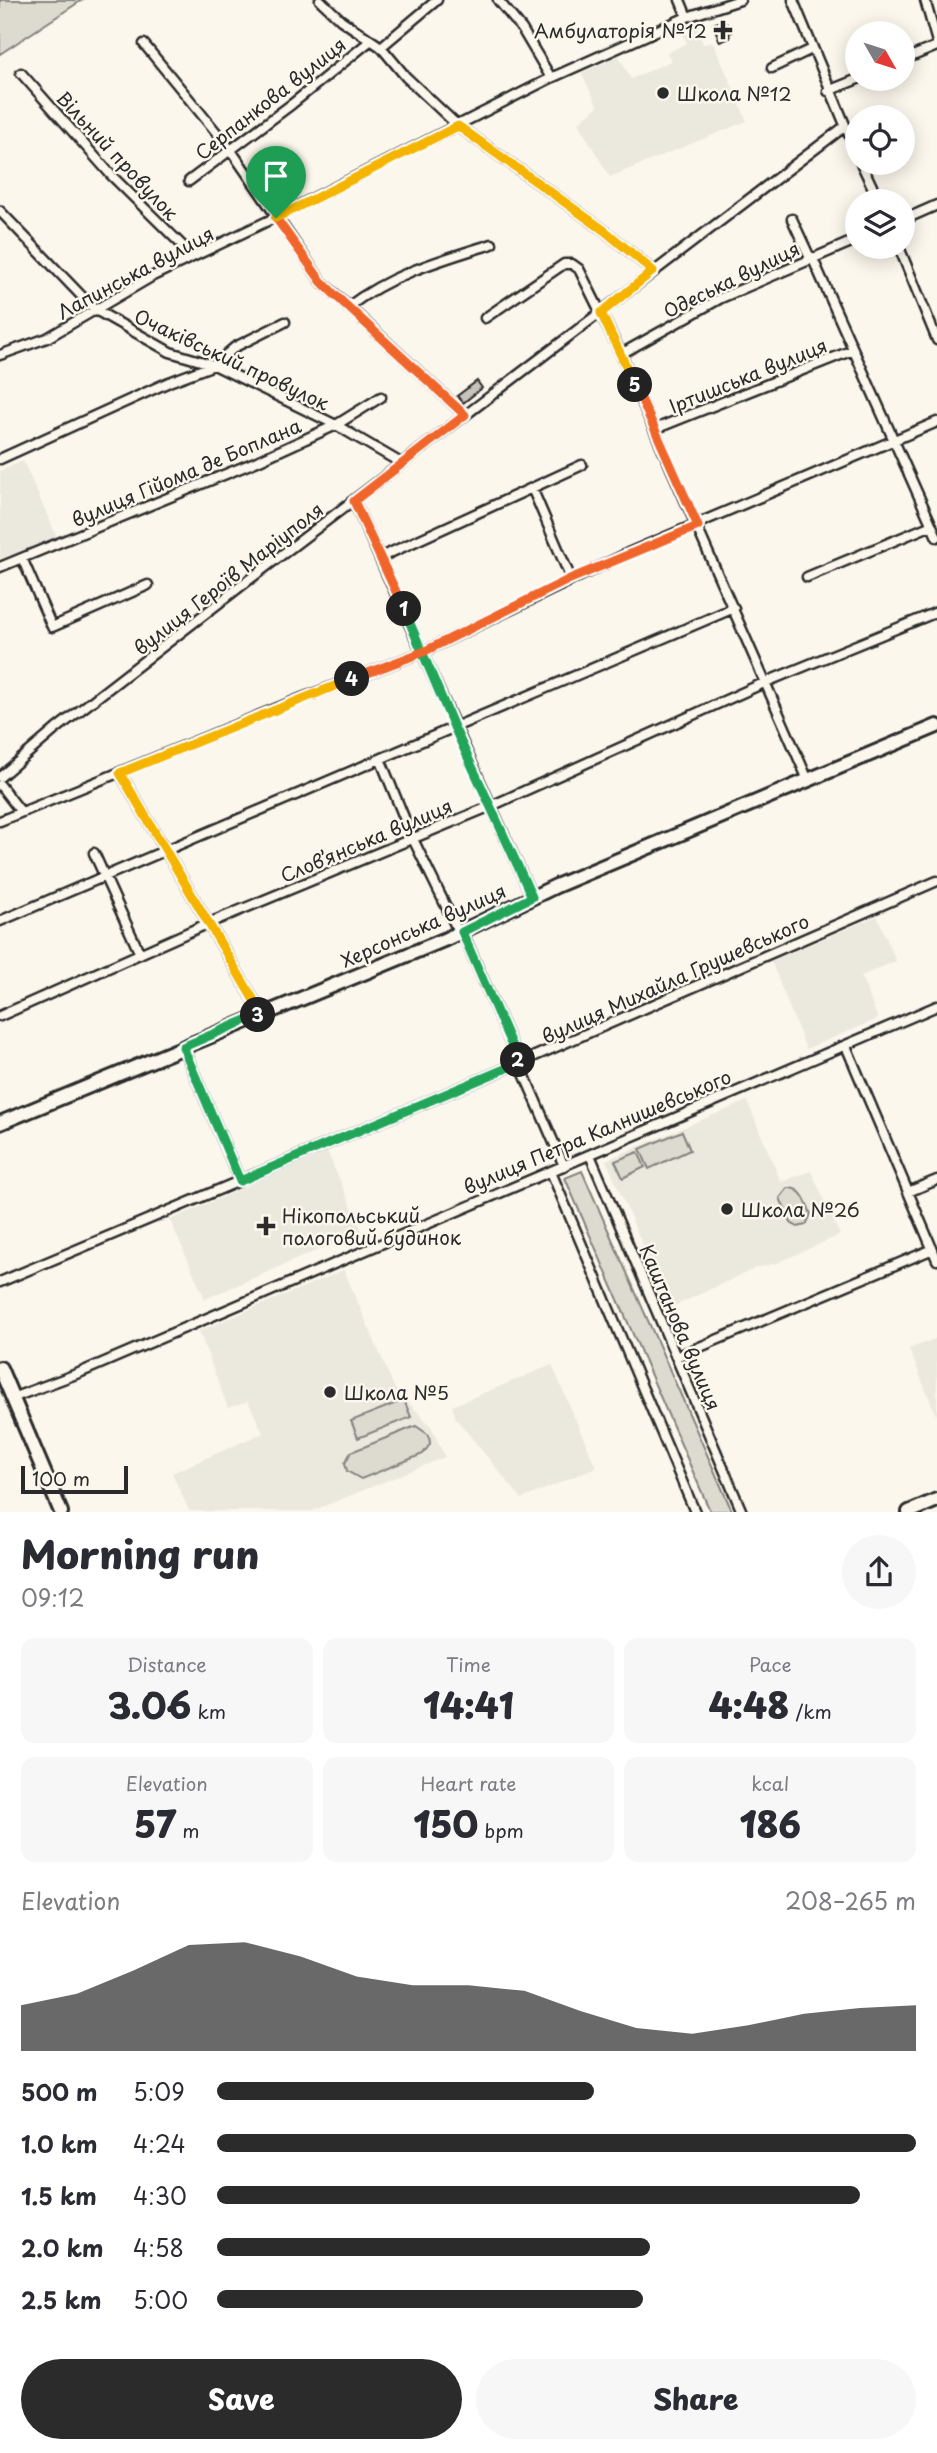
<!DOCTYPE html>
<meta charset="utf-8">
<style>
body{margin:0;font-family:"Playpen Sans",sans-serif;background:#f7f7f7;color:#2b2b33;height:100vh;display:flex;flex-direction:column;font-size:26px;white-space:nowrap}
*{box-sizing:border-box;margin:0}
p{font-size:23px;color:#7c7c81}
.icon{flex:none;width:38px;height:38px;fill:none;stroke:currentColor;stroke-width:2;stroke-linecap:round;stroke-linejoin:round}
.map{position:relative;height:1512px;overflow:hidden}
.panel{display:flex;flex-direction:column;background:#fff;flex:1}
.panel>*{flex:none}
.needle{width:46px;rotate:129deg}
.fabs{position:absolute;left:845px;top:21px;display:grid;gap:14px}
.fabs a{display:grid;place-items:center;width:70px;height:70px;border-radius:50%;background:#fff;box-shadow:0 4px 18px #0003;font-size:35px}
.scale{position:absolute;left:21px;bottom:18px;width:107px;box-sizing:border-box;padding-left:7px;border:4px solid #2b2b2b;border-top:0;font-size:19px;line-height:24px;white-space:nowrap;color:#2b2b2b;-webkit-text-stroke:5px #fbf7ec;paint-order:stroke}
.pin{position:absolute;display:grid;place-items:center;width:60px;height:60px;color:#fff;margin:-72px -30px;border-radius:50% 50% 50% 0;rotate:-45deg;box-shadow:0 0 7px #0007}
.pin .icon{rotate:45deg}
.km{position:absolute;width:35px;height:35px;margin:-18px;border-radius:50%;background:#222;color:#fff;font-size:19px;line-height:35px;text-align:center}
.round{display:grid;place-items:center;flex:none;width:74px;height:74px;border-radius:37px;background:#f7f7f7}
.head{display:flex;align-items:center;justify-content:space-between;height:119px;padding:0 21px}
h1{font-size:38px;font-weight:800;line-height:52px}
.metrics{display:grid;grid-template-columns:repeat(3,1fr);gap:10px;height:119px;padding:7px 21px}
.metrics div{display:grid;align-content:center;border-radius:14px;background:#f7f7f7;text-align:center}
.metrics b{font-size:35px;font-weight:800}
.metrics small{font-size:19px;font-weight:400}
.metrics p{font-size:19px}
.chart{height:196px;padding:14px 21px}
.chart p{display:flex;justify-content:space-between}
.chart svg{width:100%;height:126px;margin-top:7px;fill:#2b2b2b;opacity:.7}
.primary-button{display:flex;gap:14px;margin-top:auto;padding:14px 21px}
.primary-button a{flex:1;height:80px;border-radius:42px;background:#2b2b2b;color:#fff;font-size:28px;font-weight:800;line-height:80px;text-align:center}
.primary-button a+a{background:#f7f7f7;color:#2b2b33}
ul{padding:0 21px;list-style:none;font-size:23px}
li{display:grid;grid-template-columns:112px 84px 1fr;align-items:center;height:52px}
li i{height:18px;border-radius:9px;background:#2b2b2b}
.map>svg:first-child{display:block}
.built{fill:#ebe8de}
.green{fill:#dddad0;stroke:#84827e;stroke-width:2}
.building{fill:#c7c4bc;stroke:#2b2b2b;stroke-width:2}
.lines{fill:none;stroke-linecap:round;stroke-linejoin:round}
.street-casing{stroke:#2b2b2b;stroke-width:13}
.secondary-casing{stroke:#2b2b2b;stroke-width:18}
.street{stroke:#fbf7ec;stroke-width:8}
.secondary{stroke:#fbf7ec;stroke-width:12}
.split-1-casing{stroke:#fff;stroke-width:14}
.split-2-casing{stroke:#fff;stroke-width:14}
.split-3-casing{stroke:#fff;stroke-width:14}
.split-4-casing{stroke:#fff;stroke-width:14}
.split-5-casing{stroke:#fff;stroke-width:14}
.split-6-casing{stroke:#fff;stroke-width:14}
.split-1{stroke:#f0652b;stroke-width:9}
.split-2{stroke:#22a559;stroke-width:9}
.split-3{stroke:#22a559;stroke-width:9}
.split-4{stroke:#f5b400;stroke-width:9}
.split-5{stroke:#f0652b;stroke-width:9}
.split-6{stroke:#f5b400;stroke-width:9}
.poi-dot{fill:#2b2b2b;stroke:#fbf7ec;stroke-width:2.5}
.labels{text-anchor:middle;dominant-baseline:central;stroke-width:5;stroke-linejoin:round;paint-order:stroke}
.poi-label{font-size:19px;fill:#2b2b2b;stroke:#fbf7ec;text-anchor:start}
.street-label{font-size:19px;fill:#2b2b2b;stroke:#fbf7ec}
</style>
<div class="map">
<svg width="937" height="1512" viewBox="0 0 937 1512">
<rect width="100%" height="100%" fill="#fbf7ec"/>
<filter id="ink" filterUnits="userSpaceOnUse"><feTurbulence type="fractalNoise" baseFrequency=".0143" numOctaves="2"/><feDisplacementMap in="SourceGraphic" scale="14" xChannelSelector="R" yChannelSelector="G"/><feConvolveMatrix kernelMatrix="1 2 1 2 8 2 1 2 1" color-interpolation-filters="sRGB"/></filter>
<g filter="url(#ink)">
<!-- built -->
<path class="built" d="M695 23 703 44 713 42 747 121 610 177 578 123 598 106 581 73 619 56 631 79 671 61 667 53 687 43 680 29Z
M23 461 57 537 0 559V471Z
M877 916 896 961 861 976 878 1019 806 1049 771 961Z
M747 1101 781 1182 811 1171 840 1235 777 1263 756 1268 670 1308 606 1160Z
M327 1151 362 1231 205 1299 170 1220Z
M344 1270 395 1389 431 1426 445 1457 312 1511H189L172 1473 263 1433 248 1401 228 1408 199 1331Z
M937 1338V1414L936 1415 909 1349Z
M552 1365 596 1467 522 1499 456 1419 452 1406Z"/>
<!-- green -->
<path class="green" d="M0 0H82L0 54Z
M682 1131 690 1150 649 1169 640 1149Z
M638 1152 645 1167 623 1178 615 1161Z
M582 1171 732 1511H710L565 1178Z
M788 1188C802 1187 806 1202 811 1214L806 1225 798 1227 791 1223 780 1198Z
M404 1400 411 1417 358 1438 351 1421Z
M416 1426 429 1435 430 1444 423 1454 361 1479 347 1471 345 1463 351 1452Z"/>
<!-- building -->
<path class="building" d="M724 20 732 32 729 33 730 38 720 42 713 24Z
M477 381 482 388 463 403 457 396Z"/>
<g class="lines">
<defs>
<path id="street" d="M320 0 341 20 381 47 406 77 458 126 605 231 653 271
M498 0 522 29 551 78
M680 0 687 17
M793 0 858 156
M925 0 937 42
M144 44 230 149 321 281 465 415
M381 47 437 0
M903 60 937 46
M772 68 812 49
M21 73 112 176 193 256
M828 91 858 79
M861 163 879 201
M189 181 292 104 370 41
M0 211 94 309 170 352 214 365 336 425 401 463
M792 219 810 258
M903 220 937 205
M899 247 937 340
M812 257 937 537
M348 307C391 274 441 260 492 244
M485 318 564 264H572L579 269 621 354 808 780
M621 354 721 298 858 239
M0 355 47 338 153 276 276 217 551 78 687 17 740 0
M655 429 853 350
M0 459 169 382 214 365 235 347 285 322
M532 488 571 579
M354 501 532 897
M381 557 582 465
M22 558 52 627 148 585
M0 567 255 462 336 425 381 397
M807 577 932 525
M381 761 412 837 459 933
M120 773 262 1014
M0 777 56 729 246 582 844 127
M0 785 21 812
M0 821 302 698 423 652 628 553 937 422
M94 853 140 954
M0 921 734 608
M462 931 564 1166
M0 1016 209 923 491 806 766 682 937 612
M846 1046 937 1260
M183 1047 240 1181
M590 1155 742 1512
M551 1172 695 1512
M908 1192 937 1180
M0 1282 519 1063 937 881
M676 1357 933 1249
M12 1398 79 1373 937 1006"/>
<path id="secondary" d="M0 1123 446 939 556 886 937 726
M0 1368 61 1512
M909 1512 937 1500"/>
</defs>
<!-- street casing -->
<use href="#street" class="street-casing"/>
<!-- secondary casing -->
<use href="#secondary" class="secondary-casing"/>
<!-- street -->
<use href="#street" class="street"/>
<!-- secondary -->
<use href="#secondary" class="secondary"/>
</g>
</g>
<g class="lines" filter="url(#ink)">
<defs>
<path id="split-1" d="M276 218 321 281 336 296 465 415 354 501 404 609"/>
<path id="split-2" d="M404 609 454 727 532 897 462 932 518 1060"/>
<path id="split-3" d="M258 1015 183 1047 240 1181 519 1063 518 1060"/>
<path id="split-4" d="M258 1015 262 1014 120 773 352 679"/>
<path id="split-5" d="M352 679 423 652 570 579 698 526 635 385"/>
<path id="split-6" d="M276 218 458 126 605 231 653 271 601 313 635 385"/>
</defs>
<!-- split-1 casing -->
<use href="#split-1" class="split-1-casing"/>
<!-- split-2 casing -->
<use href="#split-2" class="split-2-casing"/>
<!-- split-3 casing -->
<use href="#split-3" class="split-3-casing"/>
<!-- split-4 casing -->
<use href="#split-4" class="split-4-casing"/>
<!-- split-5 casing -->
<use href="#split-5" class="split-5-casing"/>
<!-- split-6 casing -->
<use href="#split-6" class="split-6-casing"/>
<!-- split-1 -->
<use href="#split-1" class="split-1"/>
<!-- split-2 -->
<use href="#split-2" class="split-2"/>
<!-- split-3 -->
<use href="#split-3" class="split-3"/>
<!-- split-4 -->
<use href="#split-4" class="split-4"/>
<!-- split-5 -->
<use href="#split-5" class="split-5"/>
<!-- split-6 -->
<use href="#split-6" class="split-6"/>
</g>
<!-- markers -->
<g class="poi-dot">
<path d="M719.5 19.5h7v7h7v7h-7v7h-7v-7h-7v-7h7z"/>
<circle cx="663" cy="93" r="7"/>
<circle cx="727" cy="1209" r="7"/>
<path d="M262.5 1215.5h7v7h7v7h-7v7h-7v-7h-7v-7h7z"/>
<circle cx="330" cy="1392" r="7"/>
</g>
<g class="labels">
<!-- poi labels -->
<g class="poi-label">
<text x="707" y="30" text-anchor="end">Амбулаторія №12</text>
<text x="677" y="93">Школа №12</text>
<text x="741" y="1209">Школа №26</text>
<text x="282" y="1215">Нікопольський<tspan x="282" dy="22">пологовий будинок</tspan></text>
<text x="344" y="1392">Школа №5</text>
</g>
<!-- street labels -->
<g class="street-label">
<text transform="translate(270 98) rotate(-38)">Серпанкова вулиця</text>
<text transform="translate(118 155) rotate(47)">Вільний провулок</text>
<text transform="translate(135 272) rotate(-28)">Лапинська вулиця</text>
<text transform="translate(731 279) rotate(-26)">Одеська вулиця</text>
<text transform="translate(232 359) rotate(25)">Очаківський провулок</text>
<text transform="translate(748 375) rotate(-22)">Іртишська вулиця</text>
<text transform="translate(186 472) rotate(-23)">вулиця Гійома де Боплана</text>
<text transform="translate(228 578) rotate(-38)">вулиця Героїв Маріуполя</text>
<text transform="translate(366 840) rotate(-23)">Словʼянська вулиця</text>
<text transform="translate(423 925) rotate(-24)">Херсонська вулиця</text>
<text transform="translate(675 978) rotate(-24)">вулиця Михайла Грушевського</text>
<text transform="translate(597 1131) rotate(-23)">вулиця Петра Калнишевського</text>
<text transform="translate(681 1327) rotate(67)">Каштанова вулиця</text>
</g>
</g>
</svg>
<div class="fabs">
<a><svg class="needle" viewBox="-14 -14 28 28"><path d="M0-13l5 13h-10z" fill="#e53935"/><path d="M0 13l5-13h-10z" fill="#7c7c81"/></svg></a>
<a><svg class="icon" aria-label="locate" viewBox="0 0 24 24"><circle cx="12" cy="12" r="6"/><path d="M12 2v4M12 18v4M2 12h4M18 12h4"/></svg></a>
<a><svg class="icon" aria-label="layers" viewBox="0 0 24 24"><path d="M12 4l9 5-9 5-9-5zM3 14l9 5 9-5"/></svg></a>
</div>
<div class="scale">100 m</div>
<div class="pin" style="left:276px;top:218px;background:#1e9e55"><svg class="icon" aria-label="arrive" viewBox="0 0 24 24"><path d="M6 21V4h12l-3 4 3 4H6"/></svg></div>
<b class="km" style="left:404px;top:609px">1</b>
<b class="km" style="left:518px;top:1060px">2</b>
<b class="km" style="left:258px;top:1015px">3</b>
<b class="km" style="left:352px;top:679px">4</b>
<b class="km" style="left:635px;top:385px">5</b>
</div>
<section class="panel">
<div class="head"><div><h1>Morning run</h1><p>09:12</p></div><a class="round"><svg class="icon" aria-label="share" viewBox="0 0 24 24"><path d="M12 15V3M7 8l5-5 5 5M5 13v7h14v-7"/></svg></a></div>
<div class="metrics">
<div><p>Distance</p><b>3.06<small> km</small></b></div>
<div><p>Time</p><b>14:41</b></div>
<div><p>Pace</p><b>4:48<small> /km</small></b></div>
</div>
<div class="metrics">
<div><p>Elevation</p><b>57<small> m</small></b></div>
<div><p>Heart rate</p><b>150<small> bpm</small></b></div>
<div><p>kcal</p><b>186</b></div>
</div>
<div class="chart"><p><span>Elevation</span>208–265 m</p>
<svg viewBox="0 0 160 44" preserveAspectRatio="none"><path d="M0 44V28L10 24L20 16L30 7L40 6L50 11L60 18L70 21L80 21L90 23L100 30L110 36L120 38L130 35L140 31L150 29L160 28V44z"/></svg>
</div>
<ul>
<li><b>500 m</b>5:09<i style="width:54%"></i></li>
<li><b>1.0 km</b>4:24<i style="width:100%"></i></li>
<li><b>1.5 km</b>4:30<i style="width:92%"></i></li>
<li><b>2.0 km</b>4:58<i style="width:62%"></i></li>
<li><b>2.5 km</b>5:00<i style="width:61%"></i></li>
</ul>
<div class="primary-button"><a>Save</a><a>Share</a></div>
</section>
